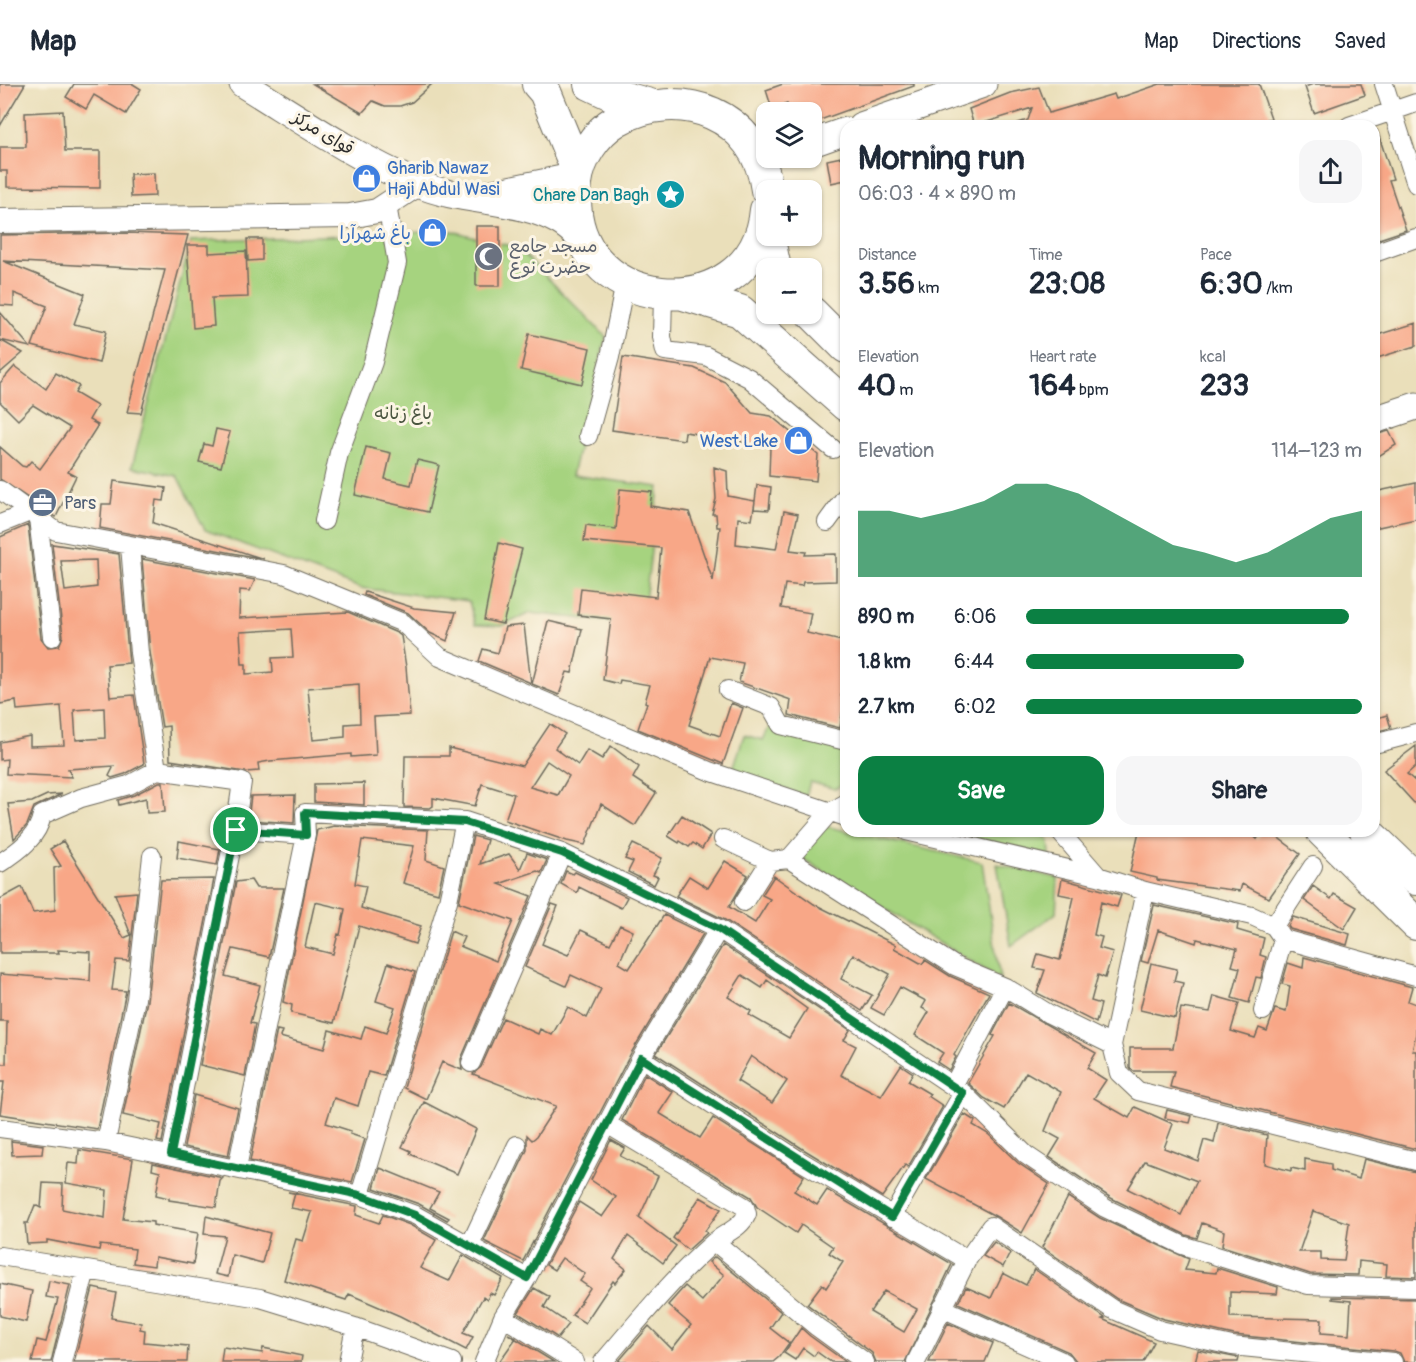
<!DOCTYPE html>
<meta charset="utf-8">
<style>
body{margin:0;font-family:Pangolin,"Playpen Sans Arabic",sans-serif;background:#f6f6f7;color:#1f2937;height:100vh;display:flex;flex-direction:column;font-size:22px;white-space:nowrap}
*{box-sizing:border-box;margin:0}
p{font-size:20px;color:#747a83}
.icon{flex:none;width:33px;height:33px;fill:none;stroke:currentColor;stroke-width:2;stroke-linecap:round;stroke-linejoin:round}
.map{position:relative;flex:1;overflow:hidden}
.sheet{position:absolute;left:840px;top:36px;width:540px;height:717px;display:flex;flex-direction:column;background:#fff;border-radius:18px;box-shadow:0 2px 4px #0004}
.sheet>*{flex:none}
.tools{position:absolute;left:756px;top:18px;display:grid;gap:12px}
.tools a{display:grid;place-items:center;width:66px;height:66px;border-radius:12px;background:#fff;box-shadow:0 2px 4px #0004;font-size:30px}
.pin{position:absolute;display:grid;place-items:center;width:51px;height:51px;color:#fff;margin:-26px;border:3px solid #fff;border-radius:50%;box-shadow:0 2px 6px #0007}
.round{display:grid;place-items:center;flex:none;width:63px;height:63px;border-radius:18px;background:#f6f6f7}
.overview{display:flex;align-items:center;justify-content:space-between;height:102px;padding:0 18px}
h1{font-size:33px;font-weight:800;line-height:45px}
.metrics{display:grid;grid-template-columns:repeat(3,1fr);gap:9px;height:102px;padding:6px 18px}
.metrics div{display:grid;align-content:center}
.metrics b{font-size:30px;font-weight:800}
.metrics small{font-size:16px;font-weight:400}
.metrics p{font-size:16px}
.chart{height:168px;padding:12px 18px}
.chart p{display:flex;justify-content:space-between}
.chart svg{width:100%;height:108px;margin-top:6px;fill:#0b8043;opacity:.7}
.cta{display:flex;gap:12px;margin-top:auto;padding:12px 18px}
.cta a{flex:1;height:69px;border-radius:18px;background:#0b8043;color:#fff;font-size:24px;font-weight:800;line-height:69px;text-align:center}
.cta a+a{background:#f6f6f7;color:#1f2937}
ul{padding:0 18px;list-style:none;font-size:20px}
li{display:grid;grid-template-columns:96px 72px 1fr;align-items:center;height:45px}
li i{height:15px;border-radius:8px;background:#0b8043}
header{display:flex;align-items:center;gap:36px;box-sizing:border-box;height:84px;padding:0 30px;background:#fff;border-bottom:2px solid #e0e1e3}
header strong{font-size:28px}
nav{display:flex;gap:33px;margin-inline-start:auto;font-size:21px}
.map>svg:first-child{display:block}
.green{fill:#a6d37f;stroke:#687f55;stroke-width:1.5}
.building{fill:#f8a787;fill-rule:evenodd}
.lines{fill:none;stroke-linecap:round;stroke-linejoin:round}
.minor-casing{stroke:#6e6a5d;stroke-width:20}
.tertiary-casing{stroke:#6e6a5d;stroke-width:26}
.secondary-casing{stroke:#6e6a5d;stroke-width:29}
.trunk-casing{stroke:#6e6a5d;stroke-width:34}
.minor{stroke:#fff;stroke-width:18}
.tertiary{stroke:#fff;stroke-width:24}
.secondary{stroke:#fff;stroke-width:27}
.trunk{stroke:#fff;stroke-width:32}
.route-casing{stroke:#fff;stroke-width:12}
.route{stroke:#0b8043;stroke-width:8}
.labels{text-anchor:middle;dominant-baseline:central;stroke-width:6;stroke-linejoin:round;paint-order:stroke}
.street-label{font-size:18px;fill:#2b2b2b;stroke:#fcf5e5}
.shop-label{font-size:18px;fill:#366cbe;stroke:#fcf5e5;text-anchor:end}
.culture-label{font-size:18px;fill:#0d838f;stroke:#fcf5e5;text-anchor:end}
.worship-label{font-size:18px;fill:#5b616d;stroke:#fcf5e5;text-anchor:start}
.park-label{font-size:18px;fill:#4a5540;stroke:#fcf5e5}
.service-label{font-size:18px;fill:#4e5e75;stroke:#fcf5e5;text-anchor:start}
</style>
<header>
<strong>Map</strong>
<nav><a>Map</a><a>Directions</a><a>Saved</a></nav>
</header>
<div class="map">
<svg width="1416" height="1278" viewBox="0 0 1416 1278">
<rect width="100%" height="100%" fill="#fcf5e5"/>
<filter id="ink" filterUnits="userSpaceOnUse"><feTurbulence type="fractalNoise" baseFrequency=".0167" numOctaves="2"/><feDisplacementMap in="SourceGraphic" scale="12" xChannelSelector="R" yChannelSelector="G"/><feConvolveMatrix kernelMatrix="1 2 1 2 8 2 1 2 1" color-interpolation-filters="sRGB"/></filter>
<filter id="wash" filterUnits="userSpaceOnUse"><feTurbulence type="fractalNoise" baseFrequency=".008" numOctaves="4" result="noise"/><feDisplacementMap in="SourceGraphic" scale="24" xChannelSelector="R" yChannelSelector="G"/><feGaussianBlur stdDeviation="1.35" result="paint"/><feColorMatrix in="noise" values="0 0 0 0 0 0 0 0 0 0 0 0 0 0 0 0 0 1.4 0 .05"/><feComposite in="paint" operator="in"/></filter>
<g filter="url(#wash)">
<rect width="100%" height="100%" fill="#eadfba"/>
<!-- green -->
<path class="green" d="M452 147 518 164 606 253 572 391 659 403 642 541 530 529 502 542 475 541 469 517 360 504 205 446 177 392 132 383 191 157Z
M769 643 846 661V699L835 705 810 698 806 712 732 688 744 651 763 656Z
M820 741 982 778 1000 895 795 770Z
M941 747H1040L1049 757 1050 772Z
M997 780 1058 794 1056 829 1011 862Z"/>
<g id="blocks">
<!-- building -->
<path class="building" d="M0 0H25L0 42Z
M74 0H133L141 5 126 30 94 11 86 25 66 13Z
M313 0H432L412 18 400 22H385L373 17 362 29Z
M783 0H914V2L812 39V28H790L787 20 772 25 766 6Z
M1160 0H1259L1271 34 1255 40V42H1160L1159 38 1147 42H1019L1018 39 1028 36 1032 24 974 42 969 25 1010 9 1039 3 1049 29 1114 10 1116 15Z
M1313 0H1361L1365 11 1314 29 1305 3Z
M63 27 65 67H100V104L7 103V87H0V63H26L25 29Z
M1374 46H1377L1393 95 1389 96 1406 146 1376 156 1374 149Z
M846 72V96L831 99 827 76Z
M154 89 155 112 131 113 130 90Z
M476 142H500V202H476Z
M126 149 188 151 141 329 127 328 165 186 3 177 85 210 74 240 106 247 99 279 32 262 47 222 14 209V222L0 221V151Z
M247 155H262V176L248 177Z
M187 161H209V169L246 167 248 213 212 214 214 242 193 244Z
M0 228 30 263 0 256Z
M1416 239V262L1374 275V252Z
M529 250 590 264 582 300 521 286Z
M0 256 23 269 0 289Z
M623 273 694 284 725 298 752 329 771 332 818 371 816 397 769 392 770 363 685 348 684 356 612 346Z
M15 282 46 305 56 289 79 302 75 309 97 322 89 336 98 341 68 388 76 392 56 433 0 395V363L22 382 26 383 31 377 40 385 70 344 33 321 18 336 0 318V299Z
M216 345 230 348 221 383 199 378 204 360 212 362Z
M1389 347 1396 361 1374 375V351Z
M366 363 391 369 385 395 411 401 417 376 439 381 428 428 355 411Z
M714 383 727 387 728 412 755 417 752 436 738 434 736 460 776 465 784 427 798 430 790 466 806 468 805 471 836 470V497L803 498 802 502 785 500 781 524 811 529 807 549 846 558V592L841 612H845L840 644 789 631 791 616 739 598 743 579 710 573 689 641 720 652 731 619 743 624 723 680 638 645 647 619 645 618 650 601 620 596 619 600 603 596 611 535 578 531 581 504 656 513 661 464 584 457 586 441 616 445 620 405 652 408 650 422 689 428 713 497 720 443H717L716 430H712L716 415Z
M114 397 166 404 164 417 156 416 153 439 264 475 100 444 102 420H111Z
M1416 399V435L1374 444V408Z
M757 401 771 403 769 426 754 425Z
M28 441 41 554 48 563 59 562 63 552 52 460 119 470 129 579 107 581 110 613 134 611 144 680 125 690 112 694 109 692 114 682 68 685 72 693 6 690 7 675 0 676V658L30 652V662L64 661 61 622 17 626 16 617 0 620V453ZM96 476 97 503 65 507 61 477ZM104 624 105 654 76 656 74 626Z
M499 459 522 465 503 540 484 536Z
M142 475 255 496 250 507 240 506 239 534 348 528 397 549 401 552 406 583 410 631 374 633 376 671 351 673V670L270 677 258 679 259 687 245 688 170 676 169 642 162 643 150 568ZM291 545 293 573 272 574 273 588 246 590V580H242L240 548ZM359 600 360 639 345 640V653L313 656 308 604Z
M365 508 414 524 456 528 447 557 430 549 408 529 364 511Z
M548 537 582 545 572 589 567 588 559 611 532 600Z
M524 541 531 599 479 577 483 565 498 569 505 543Z
M1387 631 1391 644 1374 648V635Z
M550 640 565 650 555 664 578 681 587 666 602 675 611 662 639 683 633 694 656 709 635 742 601 720 585 761 567 757 505 736 514 710 482 700 475 722 433 714V722L430 724 404 723 405 672H449V664L522 682ZM547 677 569 692 558 711 530 703Z
M1416 662V682L1407 690 1416 698V721L1384 686Z
M159 698H163L165 728 147 729 146 714 119 721 118 716 134 711Z
M364 699V721L314 718V700Z
M62 710 34 723 27 741 14 755 8 720 32 718 47 711Z
M295 711 294 739 248 736 251 712Z
M682 731 711 750 702 765 693 759 689 763 680 757 679 759 668 752Z
M334 742 428 746 426 776 444 782 438 809 403 799 414 762 362 756 355 800 366 802 361 824 421 842 415 860 359 842 334 939 291 929 292 921 283 918 317 746ZM315 818 345 825 340 851 338 850 333 870 305 863Z
M1139 747H1248L1257 755 1262 747H1269L1300 770 1269 814 1242 800 1240 807 1157 796V794L1130 788Z
M473 752 487 756 480 780 509 770 520 785 527 769 547 776 541 789 537 787 499 800 531 812 461 975 462 986 442 978 426 1015 404 1004 451 847 464 853 460 862 496 877 513 837 459 818Z
M63 757 124 854 131 851 115 810 137 808 129 877 116 876 112 906 126 907 97 1045 0 1030 4 998H0V980H6L7 937H0V890L90 897 91 868 58 866 59 869H0V815L22 803 33 829 55 826 54 784 61 782 50 765Z
M179 757 220 765 217 781 177 774Z
M633 760 662 774 653 791 658 793 654 801 628 788 633 778 625 775Z
M725 777 748 791 729 823 755 839 770 815 762 811 774 792 814 820 896 861 894 864 922 880 925 876 950 892 989 909 954 971 956 973 949 986 937 978 943 969 915 951 929 928 922 924 926 917 900 903 884 931 871 924 890 890 853 870 841 895 872 911 862 927 725 836 676 812 689 792 708 804Z
M566 787 573 790 575 788 627 813 621 824 579 803 577 809 561 800Z
M214 795 162 1058 157 1057 161 1040 123 1031 147 917 161 796Z
M1062 795 1121 811 1117 823 1101 818 1094 851 1102 853 1099 864 1113 868 1105 894 1098 891 1091 917 1101 920 1096 939 1037 909 1045 886 1034 884 1038 870 1060 876 1074 813 1059 810Z
M251 796 256 804H284L269 873 233 865 225 892 260 901 250 939 255 940 245 992 200 981 236 798Z
M1313 802 1331 815 1334 810 1357 823 1344 845 1304 816Z
M552 820 558 822 542 860 568 871 581 846 610 860 620 841 633 847 619 879 629 885 664 831 703 850 631 969 523 1177 484 1157 527 1066V1051L532 1056 536 1053 556 1022 473 990 481 983 503 934 538 950 540 945 552 951 568 923 587 934 601 905 571 891 566 902 525 883Z
M1154 821 1238 840 1237 846 1264 854 1260 871 1266 873 1261 894 1256 893 1249 919 1232 914 1240 884 1232 882 1237 865 1197 855 1196 859 1158 846 1148 879 1141 877Z
M1293 833 1350 850 1347 861 1290 845 1288 842Z
M723 861 850 946 844 956 856 962 841 991 881 1012 901 981 913 989 908 997 930 1010 928 1012 943 1022 908 1083 905 1081 882 1113 803 1065 656 970ZM742 891 762 904 767 896 807 925 789 954 749 931 751 927 728 913ZM751 972 787 997 772 1019 737 997Z
M1304 873 1412 903 1408 917 1416 920V950L1412 967H1416V1065L1170 1003 1174 987H1133L1130 984V964H1173L1181 924 1210 928 1214 912 1239 919 1231 947 1255 954 1259 944 1267 947 1275 925 1286 928 1290 902 1282 900 1288 879 1303 884Z
M388 879 415 888 384 992 368 988 358 1022 334 1014 326 1039 351 1047 350 1050 365 1055 352 1098 250 1077 277 946 282 947 280 953 324 965 329 946 361 955 365 942 386 949 395 923 376 917Z
M1151 879 1177 885 1174 897 1183 899 1175 934 1140 926Z
M1009 919 1096 969 1087 984 1106 996 1094 1014 1129 1034 1135 1023 1173 1040 1164 1064 1198 1077 1204 1056 1214 1059 1218 1039 1267 1051 1265 1080 1291 1087V1084L1305 1087V1075L1331 1080V1086L1359 1095 1364 1075 1416 1088V1193L1386 1192 1387 1180 1359 1177 1358 1191 1310 1190 1222 1162 1224 1147 1202 1139 1197 1154 1186 1151 1111 1114 1049 1073 1060 1055 1045 1047 1061 1008 1026 988 1004 1025 984 1014 968 999 995 952 992 951ZM1145 1077 1197 1097 1181 1131 1128 1105ZM1313 1127 1349 1139 1344 1177 1321 1176V1168H1299Z
M645 990 673 1008 659 1029 700 1054 713 1034 804 1092 794 1107 817 1121 827 1106 952 1180 905 1278H876L872 1269 807 1220 822 1200 826 1204 843 1178 829 1169 833 1163 801 1141 796 1149 757 1123 751 1113 622 1036ZM884 1207 917 1225 904 1248 870 1228Z
M194 1011 238 1024 228 1072 184 1063Z
M424 1018 476 1045 457 1090 410 1070 411 1067 402 1063Z
M1167 1026 1192 1032 1190 1039 1165 1034Z
M964 1030 975 1037 973 1041 988 1050 1018 1079 1049 1100 1022 1149 997 1133 926 1095Z
M611 1056 625 1064 620 1072 658 1092 639 1134 676 1162 663 1179 628 1152 614 1175 626 1185 615 1199 613 1197 585 1239 572 1231 590 1204 580 1197 585 1190 562 1174 554 1186 546 1181 579 1118 602 1133 616 1113 591 1096Z
M11 1057 43 1061 42 1070 12 1071Z
M79 1066 133 1075 123 1135 153 1138V1141L198 1149 193 1180 155 1173 154 1182 133 1179 135 1165 100 1161 99 1166 47 1156V1159L27 1160 25 1139H28L35 1121 41 1124 43 1099 63 1100 62 1125 105 1134 107 1106 66 1099 68 1079 78 1080Z
M153 1079 223 1094 220 1097 216 1123 169 1116V1114L156 1111 160 1088 152 1086Z
M380 1084 439 1108 430 1124 449 1134 447 1136 419 1120 374 1104Z
M288 1108 357 1122 356 1131 379 1139 383 1131 410 1141 436 1156 420 1184 449 1197 463 1171 503 1194 494 1211 490 1209 487 1216 483 1213 463 1249 473 1253 466 1266 400 1232 349 1210 346 1216 284 1196 296 1155 303 1157 312 1128 291 1124 295 1109Z
M700 1113 721 1125 705 1147 707 1149 688 1166 673 1154Z
M1068 1113 1100 1134 1189 1175 1185 1186 1216 1189 1217 1184 1278 1203 1277 1210 1230 1208V1233L1322 1235 1321 1249 1349 1251 1351 1217 1332 1215V1213L1416 1215V1278H1404L1400 1269 1394 1267 1234 1251 1164 1235 1117 1215 1042 1163Z
M206 1132 270 1149 262 1179 232 1171 228 1193 215 1190 225 1152 204 1150Z
M994 1158 1010 1169 1003 1183 983 1172Z
M715 1173 781 1228 770 1244 789 1259 779 1273 773 1278H618L649 1242 672 1265 691 1241 668 1221 685 1202 702 1217 724 1191 709 1178Z
M1034 1185 1105 1234 1102 1235 1154 1258 1143 1278H1077L1069 1268 958 1219 966 1203 991 1214 1003 1189 1026 1201Z
M49 1197 70 1201 51 1278H32L37 1256 46 1258 58 1215 46 1213Z
M0 1200 32 1207 26 1238 0 1232Z
M93 1204 116 1209 111 1234 141 1239 140 1245 145 1246 144 1258 188 1262 187 1278H74Z
M534 1204 550 1213 544 1223 569 1240 558 1254 518 1229Z
M948 1239 993 1259 985 1278H929Z
M801 1244 810 1252 846 1278H831L817 1268 814 1272 803 1264 795 1276 784 1269Z
M508 1250 554 1278H499L516 1254Z
M223 1263 262 1269 263 1264 302 1272 301 1278H221Z
M1198 1266 1239 1274 1238 1278H1195Z"/>
</g>
</g>
<g filter="url(#ink)">
<use href="#blocks" fill-opacity="0" stroke="#6e6a5d" stroke-width="1.5"/>
<g class="lines">
<defs>
<path id="minor" d="M1384 0 1416 100
M1349 42 1416 19
M1374 169 1416 154
M663 211 662 253 665 267 706 272 749 294 833 365
M588 352 610 273 625 199
M0 406 56 447 284 490 403 539 440 573 709 687 846 733
M38 434 52 553
M324 437 339 369 373 278 397 179 387 121
M827 438 846 412
M0 440 30 428
M130 462 139 569 157 686
M728 606 771 623 781 641 846 657
M1374 660 1416 649
M906 747 1098 792 1145 807 1252 832 1274 842 1283 855 1416 892
M1059 747 1098 792
M723 755 770 777 789 775 955 882 1005 903 1049 930 1112 961 1119 989 1138 1007 1416 1077
M789 775 829 729 846 719
M0 779C19 767 38 753 42 731L81 714 129 701 157 686 242 698 235 746 306 751 305 729 465 737 562 769 719 845 963 1009 1026 1071 1105 1124 1182 1161 1308 1201 1416 1204
M744 818 770 777
M1274 842 1313 782
M1263 927 1283 855
M1112 961 1145 807
M641 974 797 1075 967 1176
M471 979 562 769
M953 1002 1005 903
M0 1044 106 1058 360 1111 415 1131 527 1194
M106 1058 136 915 152 772
M171 1070 235 746
M237 1084 306 751
M360 1111 448 817 465 737
M892 1133 963 1009
M715 1158 817 1243 865 1278
M470 1161 517 1061
M0 1172 260 1214 355 1243 452 1278
M942 1224 1064 1278
M503 1233 575 1278
M62 1278 86 1186
M348 1278 355 1243
M484 1278 503 1233 527 1194 641 974 719 845
M603 1278C638 1237 672 1195 713 1159 725 1149 741 1144 747 1130L745 1123 607 1040
M916 1278 967 1176 991 1142 1112 1225 1160 1246 1232 1262 1393 1278"/>
<path id="tertiary" d="M0 137 350 132 377 127 418 100"/>
<path id="secondary" d="M243 0C300 35 356 74 418 100 463 119 516 113 559 137 568 142 576 150 584 157
M861 42 983 0
M812 59 846 47
M484 111 577 92
M1374 336 1416 322"/>
<path id="trunk" d="M538 0 545 8 578 88
M590 0 611 10 650 21
M766 126C755 248 560 234 576 99 579 75 595 49 617 36 680 0 758 31 767 106
M768 152 775 184
M683 210 740 227 846 321
M812 229 846 263
M1322 747 1416 840
M1366 747 1416 795"/>
</defs>
<!-- minor casing -->
<use href="#minor" class="minor-casing"/>
<!-- tertiary casing -->
<use href="#tertiary" class="tertiary-casing"/>
<!-- secondary casing -->
<use href="#secondary" class="secondary-casing"/>
<!-- trunk casing -->
<use href="#trunk" class="trunk-casing"/>
<!-- minor -->
<use href="#minor" class="minor"/>
<!-- tertiary -->
<use href="#tertiary" class="tertiary"/>
<!-- secondary -->
<use href="#secondary" class="secondary"/>
<!-- trunk -->
<use href="#trunk" class="trunk"/>
</g>
</g>
<g class="lines" filter="url(#ink)">
<defs>
<path id="route" d="M305 729 465 738 562 769 719 845 963 1009 892 1133 641 974 527 1194 415 1131 360 1111 171 1070 236 746 306 751Z"/>
</defs>
<!-- route casing -->
<use href="#route" class="route-casing"/>
<!-- route -->
<use href="#route" class="route"/>
</g>
<!-- icons -->
<defs>
<symbol id="shop-disc" viewBox="-11 -11 22 22"><circle r="9.5" fill="#3f7fe0" stroke="#fcf5e5"/><path d="M-5-2.5h2.3a2.7 3.5 0 0 1 5.4 0H5L5.5 6h-11ZM-1.5-2.5h3a1.5 2.3 0 0 0-3 0Z" fill="#fff"/></symbol>
<symbol id="sight-disc" viewBox="-11 -11 22 22"><circle r="9.5" fill="#0f9aa8" stroke="#fcf5e5"/><path d="M0-6L1.8-2.2L6-1.7L2.9 1.2L3.7 5.4L0 3.3L-3.7 5.4L-2.9 1.2L-6-1.7L-1.8-2.2Z" fill="#fff"/></symbol>
<symbol id="mosque-disc" viewBox="-11 -11 22 22"><circle r="9.5" fill="#6b7280" stroke="#fcf5e5"/><path d="M3.5-4.9A6 6 0 1 0 3.5 4.9A5 5 0 1 1 3.5-4.9Z" fill="#fff"/></symbol>
<symbol id="office-disc" viewBox="-11 -11 22 22"><circle r="9.5" fill="#5c6f8a" stroke="#fcf5e5"/><path d="M-6-3h4V-5.5h4V-3h4V5H-6ZM-1-4.5V-3h2v-1.5ZM-6 0V1H6V0Z" fill="#fff"/></symbol>
</defs>
<g fill-rule="evenodd">
<use href="#shop-disc" x="350" y="78" width="33" height="33"/>
<use href="#sight-disc" x="654" y="94" width="33" height="33"/>
<use href="#shop-disc" x="416" y="132" width="33" height="33"/>
<use href="#mosque-disc" x="472" y="156" width="33" height="33"/>
<use href="#shop-disc" x="782" y="340" width="33" height="33"/>
<use href="#office-disc" x="26" y="402" width="33" height="33"/>
</g>
<g class="labels">
<!-- street labels -->
<g class="street-label">
<text transform="translate(323 49) rotate(31)">قوای مرکز</text>
</g>
<!-- shop labels -->
<g class="shop-label">
<text x="387" y="84" text-anchor="start">Gharib Nawaz<tspan x="387" dy="21">Haji Abdul Wasi</tspan></text>
<text x="411" y="149">باغ شهرآرا</text>
<text x="778" y="357">West Lake</text>
</g>
<!-- culture labels -->
<g class="culture-label">
<text x="649" y="111">Chare Dan Bagh</text>
</g>
<!-- worship labels -->
<g class="worship-label">
<text x="509" y="162">مسجد جامع<tspan x="509" dy="21">حضرت نوع</tspan></text>
</g>
<!-- park labels -->
<g class="park-label">
<text x="403" y="329">باغ زنانه</text>
</g>
<!-- service labels -->
<g class="service-label">
<text x="64" y="419">Pars</text>
</g>
</g>
</svg>
<div class="tools">
<a><svg class="icon" aria-label="layers" viewBox="0 0 24 24"><path d="M12 4l9 5-9 5-9-5zM3 14l9 5 9-5"/></svg></a>
<a>+</a>
<a>−</a>
</div>
<div class="pin" style="left:236px;top:746px;background:#1e9e55"><svg class="icon" aria-label="arrive" viewBox="0 0 24 24"><path d="M6 21V4h12l-3 4 3 4H6"/></svg></div>
<section class="sheet">
<div class="overview"><div><h1>Morning run</h1><p>06:03 · 4 × 890 m</p></div><a class="round"><svg class="icon" aria-label="share" viewBox="0 0 24 24"><path d="M12 15V3M7 8l5-5 5 5M5 13v7h14v-7"/></svg></a></div>
<div class="metrics">
<div><p>Distance</p><b>3.56<small> km</small></b></div>
<div><p>Time</p><b>23:08</b></div>
<div><p>Pace</p><b>6:30<small> /km</small></b></div>
</div>
<div class="metrics">
<div><p>Elevation</p><b>40<small> m</small></b></div>
<div><p>Heart rate</p><b>164<small> bpm</small></b></div>
<div><p>kcal</p><b>233</b></div>
</div>
<div class="chart"><p><span>Elevation</span>114–123 m</p>
<svg viewBox="0 0 160 44" preserveAspectRatio="none"><path d="M0 44V17L10 17L20 20L30 17L40 13L50 6L60 6L70 10L80 17L90 24L100 31L110 34L120 38L130 34L140 27L150 20L160 17V44z"/></svg>
</div>
<ul>
<li><b>890 m</b>6:06<i style="width:96%"></i></li>
<li><b>1.8 km</b>6:44<i style="width:65%"></i></li>
<li><b>2.7 km</b>6:02<i style="width:100%"></i></li>
</ul>
<div class="cta"><a>Save</a><a>Share</a></div>
</section>
</div>
